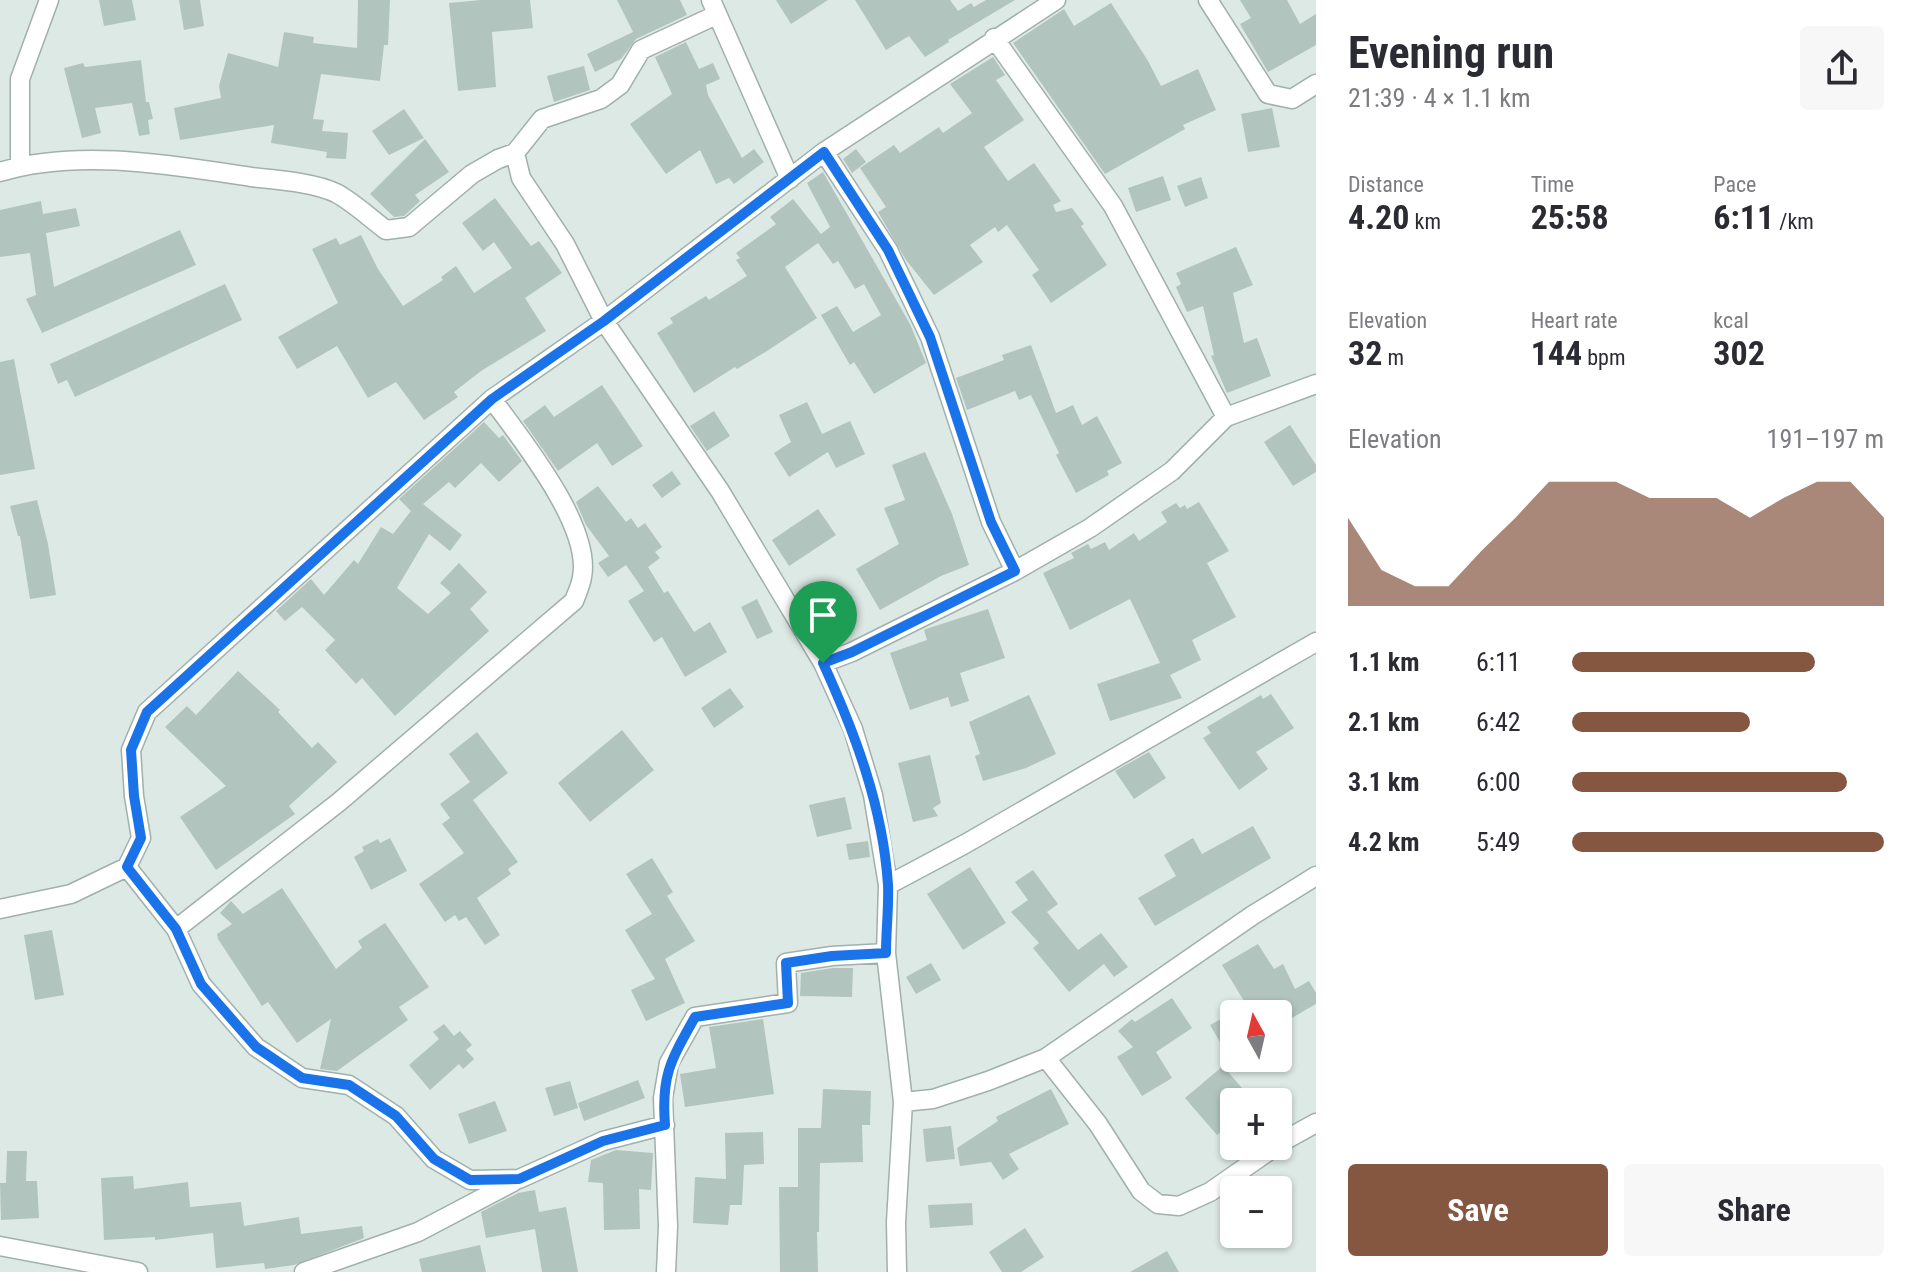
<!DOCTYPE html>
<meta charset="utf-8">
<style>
body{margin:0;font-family:"Roboto Condensed",sans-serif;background:#f7f7f7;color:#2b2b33;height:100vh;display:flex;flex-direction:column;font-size:30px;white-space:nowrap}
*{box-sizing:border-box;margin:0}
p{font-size:26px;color:#7c7c81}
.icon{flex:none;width:44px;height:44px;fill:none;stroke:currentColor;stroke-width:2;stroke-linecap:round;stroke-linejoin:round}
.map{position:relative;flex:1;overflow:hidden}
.side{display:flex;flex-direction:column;background:#fff;width:600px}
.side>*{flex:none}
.needle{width:52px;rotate:352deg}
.tools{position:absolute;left:1220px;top:1000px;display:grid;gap:16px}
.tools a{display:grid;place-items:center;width:72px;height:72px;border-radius:8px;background:#fff;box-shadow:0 2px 6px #0004;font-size:40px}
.pin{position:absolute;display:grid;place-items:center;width:68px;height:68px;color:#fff;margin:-82px -34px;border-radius:50% 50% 50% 0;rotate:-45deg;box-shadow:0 0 8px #0007}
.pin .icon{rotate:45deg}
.round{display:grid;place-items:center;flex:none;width:84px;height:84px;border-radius:8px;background:#f7f7f7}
.head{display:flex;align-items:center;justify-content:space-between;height:136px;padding:0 32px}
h1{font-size:44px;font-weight:700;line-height:60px}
.metrics{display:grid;grid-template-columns:repeat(3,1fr);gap:12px;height:136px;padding:8px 32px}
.metrics div{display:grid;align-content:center}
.metrics b{font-size:34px;font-weight:700}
.metrics small{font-size:22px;font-weight:400}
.metrics p{font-size:22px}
.chart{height:224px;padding:16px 32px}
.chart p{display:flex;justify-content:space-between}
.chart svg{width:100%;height:144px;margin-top:8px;fill:#855741;opacity:.7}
.button{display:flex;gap:16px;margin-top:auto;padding:16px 32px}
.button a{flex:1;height:92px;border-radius:8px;background:#855741;color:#fff;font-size:32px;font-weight:700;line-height:92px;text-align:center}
.button a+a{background:#f7f7f7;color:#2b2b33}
ul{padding:0 32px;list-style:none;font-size:26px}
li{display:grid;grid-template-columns:128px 96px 1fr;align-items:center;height:60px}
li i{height:20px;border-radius:10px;background:#855741}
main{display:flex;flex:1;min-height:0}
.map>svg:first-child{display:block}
.building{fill:#b2c4be}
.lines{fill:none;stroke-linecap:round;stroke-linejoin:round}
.street-casing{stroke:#a0b0ac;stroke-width:21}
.street{stroke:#fff;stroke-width:18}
.route-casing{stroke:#fff;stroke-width:16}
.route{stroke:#1a73e8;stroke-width:10}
</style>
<main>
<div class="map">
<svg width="1316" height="1272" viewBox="0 0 1316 1272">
<rect width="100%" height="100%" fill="#dde9e5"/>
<!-- building -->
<path class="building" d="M99 0H132L136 20 104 26Z
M179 0H200L204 26 184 30Z
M358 0H390L388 45H384L380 81 321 74 313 119 324 120 322 131 348 133 346 159 326 158 327 152 271 143 274 125 180 140 174 108 221 98 219 86 228 53 278 67 284 32 314 37 313 43 357 48Z
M481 0H530L533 28 492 32 496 87 458 91 449 3Z
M617 0H680L687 15 636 39 621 59 595 72 587 54 633 32Z
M776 0H828L791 24Z
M855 0H950L958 11 971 3 974 7 986 0H1015L948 40 949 42 925 57 909 36 886 50Z
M1240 0H1287L1300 24 1316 14V45L1268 72 1240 24 1251 18Z
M1111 3 1148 61 1161 86 1198 69 1216 110 1183 125 1185 129 1105 174 1013 43 1064 9 1074 26Z
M686 42 699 69 713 63 720 79 706 85 708 95 742 158 754 149 764 162 734 184 729 178 716 184 700 150 666 174 630 124 672 94 655 57Z
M993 57 1005 75 996 80 1024 120 984 147 1008 181 1034 163 1061 201 1053 205 1056 212 1072 208 1084 224 1081 226 1107 265 1051 303 1032 275 1039 270 1007 225 998 232 995 227 970 245 983 262 934 295 906 260 878 212 886 207 860 168 894 145 900 153 939 127 943 133 972 113 950 84Z
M141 60 146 102H149L153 119 148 120 150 134 139 136 132 103 95 108 101 133 82 138 64 68 83 63 85 67Z
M584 66 590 90 554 102 547 76Z
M1272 108 1280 147 1248 152 1241 114Z
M404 109 424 138 389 155 372 131Z
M425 139 449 172 415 195 420 201 404 216 394 217 370 194Z
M856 149 866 162 852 173 843 159Z
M823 172 910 324 926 363 874 394 854 362 850 365 821 315 837 306 853 332 881 315 864 284 855 289 838 261 833 264 818 243 785 267 817 318 767 351 737 369 735 367 694 393 657 333 673 323 670 318 706 296 709 300 747 276 736 260 740 258 736 253 776 224 770 217 793 199 821 234 830 227 807 183Z
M1163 176 1171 200 1136 212 1128 188Z
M1201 177 1208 198 1185 207 1177 186Z
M495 198 531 246 539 241 562 273 525 298 546 331 481 371 454 392 458 397 424 420 396 382 368 398 337 346 297 369 278 337 338 303 312 249 336 238 340 245 361 235 378 269 403 306 443 280 441 277 456 266 474 293 512 268 494 242 483 251 462 223Z
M41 201 43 214 76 208 80 226 46 233 54 287 180 230 196 265 42 333 26 299 36 295 30 253 0 257V210Z
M1236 247 1253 285 1233 293 1244 343 1257 338 1271 376 1227 393 1211 356 1214 355 1203 306 1187 312 1176 287 1181 284 1176 273Z
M225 284 242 320 75 397 67 380 58 384 50 364Z
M1031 345 1056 413 1073 405 1082 425 1097 416 1122 463 1107 471 1109 475 1076 493 1056 455 1059 453 1031 395 1019 400 1015 391 967 410 956 378 1004 360 1002 355Z
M14 359 35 469 0 475V362Z
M602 385 643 446 612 466 597 443 558 471 523 421 545 405 554 417Z
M807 402 822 434 850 421 865 454 836 468 828 452 789 477 774 453 791 442 779 415Z
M714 411 730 436 707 451 690 426Z
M484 422 499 438 503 435 522 461 499 482 481 463 455 488 449 482 423 504 462 535 450 551 429 534 397 588 428 614 451 593 440 583 459 563 487 592 470 609 489 631 395 716 362 678 356 684 325 650 335 640 302 607 285 621 276 611 311 579 324 595 354 560 358 564 381 527 393 534 411 511 399 499Z
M1290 425 1316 465V472L1293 486 1264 442Z
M925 452 952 514 969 565 941 576 880 610 856 569 899 544 884 508 905 500 892 465Z
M672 471 681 484 662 498 652 485Z
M598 486 626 522 631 518 638 528 645 523 662 547 655 552 660 558 648 567 664 593 668 591 694 632 710 622 727 652 685 677 662 637 654 642 628 601 644 591 626 565 608 577 598 563 609 556 586 525 576 502Z
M37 500 48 544 56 595 30 599 20 536H18L10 506Z
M1199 502 1229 551 1207 563 1236 617 1192 640 1201 660 1170 675 1182 698 1110 721 1097 684 1160 663 1130 599 1070 630 1043 573 1074 558 1071 553 1088 544 1091 549 1105 542 1109 550 1134 533 1139 541 1167 522 1161 512 1176 503 1180 508 1185 505 1187 509Z
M818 509 836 535 789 566 772 540Z
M757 599 773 632 757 639 741 607Z
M988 609 1005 658 960 673 969 701 951 707 948 697 910 710 890 653 927 640 924 630 926 629Z
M238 671 280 710 278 712 312 748 318 742 337 762 289 806 295 814 216 870 180 817 226 786 165 727 187 706 196 715Z
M730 688 744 707 714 728 701 708Z
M1271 694 1294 728 1256 752 1268 769 1239 790 1203 738 1211 733 1207 727 1261 695 1263 699Z
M1029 695 1056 754 1026 768 983 781 975 756 980 754 969 722Z
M622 730 654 770 590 822 558 783Z
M477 732 508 773 473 800 518 862 508 869 511 874 477 898 500 935 485 945 466 917 459 921 455 915 445 922 419 884 464 853 442 824 450 818 440 804 470 782 449 754Z
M1149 752 1166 778 1134 799 1115 771Z
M930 755 941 803 933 808 938 816 913 822 898 763Z
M845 797 852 829 817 837 809 805Z
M1253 826 1271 858 1155 926 1138 898 1176 876 1164 855 1193 838 1202 854Z
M390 838 407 871 371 890 354 857 364 851 362 847 378 839 380 843Z
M868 841 870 857 849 860 846 844Z
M652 858 673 892 667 896 695 941 665 959 685 1003 646 1021 631 990 655 979 625 930 652 914 626 874Z
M970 867 1006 923 963 950 927 894Z
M1033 870 1058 904 1047 912 1078 950 1101 933 1128 967 1114 977 1104 964 1069 992 1033 948 1039 943 1011 912 1028 900 1015 882Z
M282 888 336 969 362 948 358 941 385 923 429 987 399 1007 408 1020 337 1071 320 1069 331 1019 297 1043 268 1002 262 1006 218 939 217 934 232 924 220 913 231 901 243 914Z
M52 930 64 995 35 1000 24 935Z
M1258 944 1274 969 1283 964 1295 989 1309 981 1316 993V1004L1278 1026V1014H1252L1222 965Z
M931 963 941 980 916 994 906 977Z
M833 968H853L852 997 800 996 801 973Z
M1172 998 1192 1028 1156 1052 1172 1078 1142 1096 1117 1057 1133 1047 1118 1031 1132 1019 1135 1022Z
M1234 1012V1043L1224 1049 1210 1025Z
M763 1019 774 1094 685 1107 680 1074 716 1068 709 1027Z
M444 1024 454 1036 460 1031 472 1045 466 1050 474 1059 463 1069 459 1064 430 1090 409 1065 439 1039 433 1032Z
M1223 1066 1254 1102H1234V1120L1217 1135 1185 1098Z
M638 1080 645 1098 584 1121 578 1103Z
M570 1081 578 1108 554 1116 545 1088Z
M823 1089 871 1091 870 1125H862L863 1162 820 1163 819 1232H817L818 1272H780L779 1187H798V1128H821Z
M1051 1089 1069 1124 1009 1154 1019 1169 1003 1180 991 1162 960 1166 957 1148 998 1121 996 1117Z
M495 1101 507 1131 469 1144 458 1114Z
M951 1126 955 1159 926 1162 923 1129Z
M763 1132 764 1164 744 1165 742 1205H730L728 1225 693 1223 695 1177 726 1179 725 1133Z
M616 1150 653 1153 651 1190 639 1189 640 1229 604 1230 603 1183 588 1182 591 1160Z
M7 1151H27L26 1181H37L39 1218 1 1220 0 1183H6Z
M133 1176 134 1189 188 1182 190 1207 241 1202 244 1226 299 1217 301 1234 362 1226 364 1238 294 1265 265 1269 264 1263 216 1268 213 1233 155 1240V1237L104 1240 101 1178Z
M535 1190 539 1212 566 1207 578 1272H542L535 1229 486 1238 481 1212 518 1193Z
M972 1203 973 1225 930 1228 928 1205Z
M1025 1228 1044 1257 1021 1272H1002L989 1252Z
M480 1245 486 1272H422L419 1259Z
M1167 1251 1179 1272H1130Z"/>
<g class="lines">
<defs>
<path id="street" d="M711 0 790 179
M1208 0 1268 94 1292 99 1316 84
M994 38 1113 206 1226 417
M824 152 888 250 930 337 991 522 1015 571
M515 153 521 178 565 244 604 321 720 491 823 663 853 729 873 795 888 885 886 953 903 1102 896 1222 897 1272
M20 166V79L49 0
M0 172C77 148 172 165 251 177 276 180 313 182 336 193 353 202 370 218 386 230L409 227 472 174 498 159 515 153 542 119 601 99 620 85 641 50 716 15
M823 663 852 652 1015 571 1090 528 1172 471 1226 417 1316 384
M127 867 176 929 201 984 256 1047 302 1078 349 1085 396 1116 434 1159 470 1180 519 1179 603 1141 665 1125
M888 885 965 844 1316 642
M0 909 71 894 127 867 141 838 134 796 131 750 147 712 492 399 604 321 824 152 1056 0
M176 929 339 802 574 601C577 593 581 585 582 577 592 526 521 439 492 399
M1046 1058 1098 1124 1141 1191 1158 1204 1179 1206 1210 1192 1276 1146
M903 1102 933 1099 988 1081 1046 1058 1253 915 1316 876
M1278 1144 1316 1123
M0 1246 138 1272
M304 1272 418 1232 513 1182
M666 1272 668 1226 663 1098 669 1063 695 1017 788 1003 786 963 832 956 886 953"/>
</defs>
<!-- street casing -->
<use href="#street" class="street-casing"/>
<!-- street -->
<use href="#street" class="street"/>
</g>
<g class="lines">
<defs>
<path id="route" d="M824 152 888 250 930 337 991 522 1015 571 852 652 823 663C855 733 883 807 888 885 889 907 886 930 886 953L832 956 786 963 788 1003 695 1017C671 1060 661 1075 665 1125L603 1141 519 1179 470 1180 434 1159 396 1116 349 1085 302 1078 256 1047 201 984 176 929 127 867 141 838 134 796 131 750 147 712 492 399 604 321Z"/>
</defs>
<!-- route casing -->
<use href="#route" class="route-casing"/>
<!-- route -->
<use href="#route" class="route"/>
</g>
</svg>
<div class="tools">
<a><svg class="needle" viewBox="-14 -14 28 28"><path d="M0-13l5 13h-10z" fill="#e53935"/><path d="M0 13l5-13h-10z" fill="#7c7c81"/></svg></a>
<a>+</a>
<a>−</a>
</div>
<div class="pin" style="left:823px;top:663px;background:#1e9e55"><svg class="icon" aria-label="arrive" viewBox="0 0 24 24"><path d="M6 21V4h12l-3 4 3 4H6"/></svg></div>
</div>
<section class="side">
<div class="head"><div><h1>Evening run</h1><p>21:39 · 4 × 1.1 km</p></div><a class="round"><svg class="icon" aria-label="share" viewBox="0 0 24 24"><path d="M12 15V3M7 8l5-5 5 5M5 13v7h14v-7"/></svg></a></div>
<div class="metrics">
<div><p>Distance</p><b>4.20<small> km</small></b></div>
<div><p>Time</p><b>25:58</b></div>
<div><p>Pace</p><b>6:11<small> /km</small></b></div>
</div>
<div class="metrics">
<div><p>Elevation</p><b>32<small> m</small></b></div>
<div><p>Heart rate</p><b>144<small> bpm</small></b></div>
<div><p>kcal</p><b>302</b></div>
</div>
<div class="chart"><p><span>Elevation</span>191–197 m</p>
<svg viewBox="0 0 160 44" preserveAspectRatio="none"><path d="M0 44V17L10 33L20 38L30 38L40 27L50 17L60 6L70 6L80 6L90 11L100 11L110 11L120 17L130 11L140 6L150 6L160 17V44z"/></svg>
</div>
<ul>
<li><b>1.1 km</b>6:11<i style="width:78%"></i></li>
<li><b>2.1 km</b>6:42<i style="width:57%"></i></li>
<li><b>3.1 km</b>6:00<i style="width:88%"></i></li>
<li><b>4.2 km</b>5:49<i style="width:100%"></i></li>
</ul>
<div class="button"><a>Save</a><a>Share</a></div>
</section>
</main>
